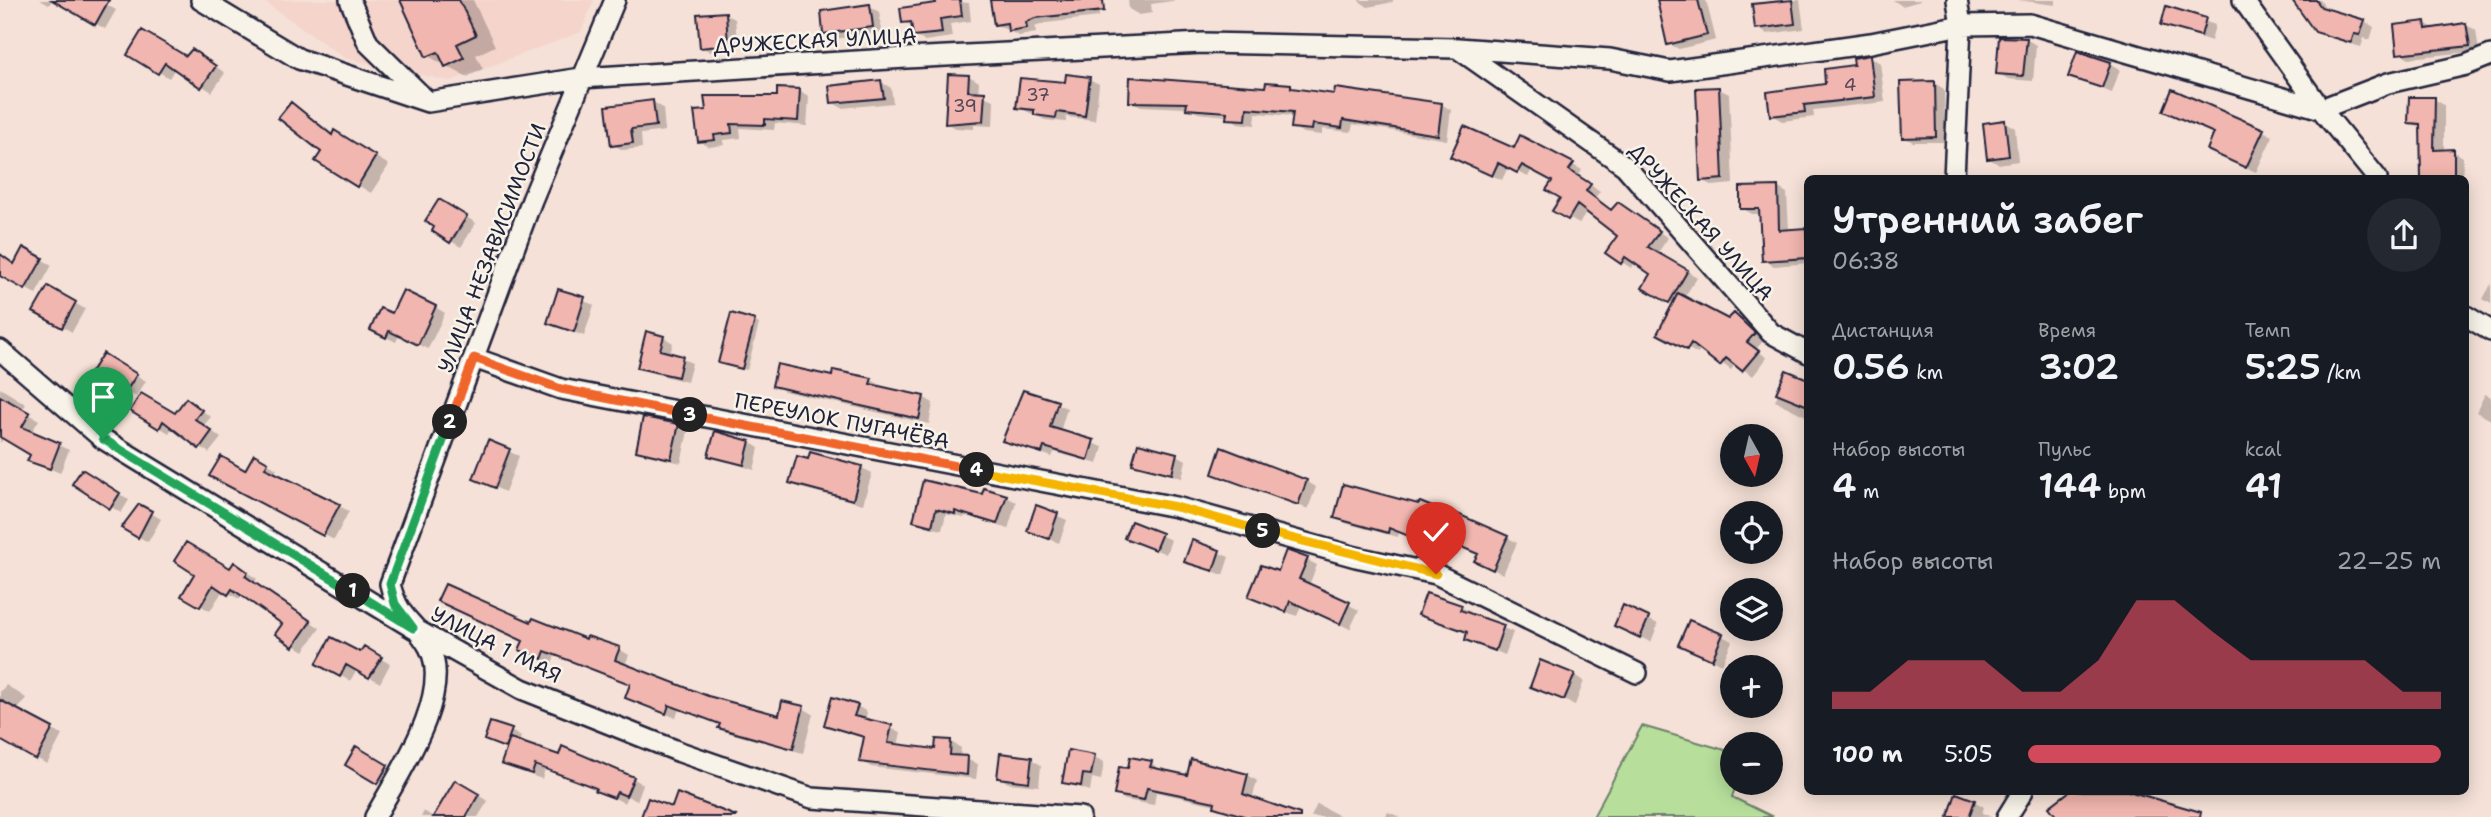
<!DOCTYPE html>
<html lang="ru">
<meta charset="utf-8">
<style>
body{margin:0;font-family:"Shantell Sans",sans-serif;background:#242831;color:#f1f3f6;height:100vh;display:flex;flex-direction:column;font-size:26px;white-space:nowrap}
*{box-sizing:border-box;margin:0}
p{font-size:23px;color:#9ea1a6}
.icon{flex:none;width:38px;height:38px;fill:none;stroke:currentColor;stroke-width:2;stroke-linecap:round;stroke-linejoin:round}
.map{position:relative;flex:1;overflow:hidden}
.details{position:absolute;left:1804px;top:175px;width:665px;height:620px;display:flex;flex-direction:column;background:#171b24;border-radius:10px;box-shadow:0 4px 18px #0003}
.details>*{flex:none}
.needle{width:46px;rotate:172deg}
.buttons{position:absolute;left:1720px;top:424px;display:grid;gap:14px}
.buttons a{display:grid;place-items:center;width:63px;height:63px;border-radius:50%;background:#171b24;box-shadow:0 4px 18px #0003;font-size:35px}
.pin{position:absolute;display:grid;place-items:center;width:60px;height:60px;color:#fff;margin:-72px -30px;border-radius:50% 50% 50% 0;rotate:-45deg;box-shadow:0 0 7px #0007}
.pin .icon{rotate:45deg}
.km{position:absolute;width:35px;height:35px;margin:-18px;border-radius:50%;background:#222;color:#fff;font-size:19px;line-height:35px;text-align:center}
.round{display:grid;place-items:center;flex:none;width:74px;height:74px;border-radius:37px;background:#242831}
.head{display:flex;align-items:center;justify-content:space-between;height:119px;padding:0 28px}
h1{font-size:38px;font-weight:600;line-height:52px}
.metrics{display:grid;grid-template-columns:repeat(3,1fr);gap:10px;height:119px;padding:7px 28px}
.metrics div{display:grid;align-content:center}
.metrics b{font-size:35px;font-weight:600}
.metrics small{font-size:19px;font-weight:400}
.metrics p{font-size:19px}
.chart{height:196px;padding:14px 28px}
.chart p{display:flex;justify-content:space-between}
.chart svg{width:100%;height:126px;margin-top:7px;fill:#d1495b;opacity:.7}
ul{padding:0 28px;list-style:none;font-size:23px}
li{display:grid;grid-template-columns:112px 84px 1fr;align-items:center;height:52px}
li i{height:18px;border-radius:9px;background:#d1495b}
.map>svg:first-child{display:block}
.built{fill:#f4d4cb}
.green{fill:#b7df9b;stroke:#6c806b;stroke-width:2}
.shadow{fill:#0003;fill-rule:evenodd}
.building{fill:#f1b6af;stroke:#22223b;stroke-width:2}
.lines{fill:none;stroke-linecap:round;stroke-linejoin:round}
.minor-casing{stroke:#22223b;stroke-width:24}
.minor{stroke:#f7f3e8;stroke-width:19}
.split-1-casing{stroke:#fff;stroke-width:14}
.split-2-casing{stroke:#fff;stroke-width:14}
.split-3-casing{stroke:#fff;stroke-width:14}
.split-4-casing{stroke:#fff;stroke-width:14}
.split-5-casing{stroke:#fff;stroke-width:14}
.split-6-casing{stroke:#fff;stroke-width:14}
.split-1{stroke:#22a559;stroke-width:9}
.split-2{stroke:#22a559;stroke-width:9}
.split-3{stroke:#f0652b;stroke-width:9}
.split-4{stroke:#f0652b;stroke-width:9}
.split-5{stroke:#f5b400;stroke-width:9}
.split-6{stroke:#f5b400;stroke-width:9}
.labels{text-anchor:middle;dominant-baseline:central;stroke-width:5;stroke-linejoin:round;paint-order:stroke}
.number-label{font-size:18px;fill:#564758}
.street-label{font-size:21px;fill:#22223b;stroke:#f7f3e8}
</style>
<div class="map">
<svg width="2491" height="817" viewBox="0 0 2491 817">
<rect width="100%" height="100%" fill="#f5e1d7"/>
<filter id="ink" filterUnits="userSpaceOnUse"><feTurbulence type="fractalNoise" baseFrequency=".0143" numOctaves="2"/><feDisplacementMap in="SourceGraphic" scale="14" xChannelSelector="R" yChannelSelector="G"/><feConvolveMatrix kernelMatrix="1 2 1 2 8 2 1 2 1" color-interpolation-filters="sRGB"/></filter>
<g filter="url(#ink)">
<!-- built -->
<path class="built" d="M262 0H594L581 32 450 81 345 58Z"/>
<!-- green -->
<path class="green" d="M1642 726 1732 752V782H1737L1732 797 1773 817H1593Z"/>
<!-- shadow -->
<path class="shadow" d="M40 0H52L49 5Z
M55 0H97L116 10 105 29Z
M402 0H473L495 46 476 55 483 69 467 77 428 56Z
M937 0 969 3 971 21 950 24 952 37 924 41 915 35 913 27 904 22 938 4Z
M992 0H1098L1099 17 1045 23 1035 27 1036 33 1019 36 995 24Z
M1128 0H1179L1151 4 1152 13 1139 15 1129 9Z
M1358 0H1393V2L1368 7Z
M1658 0H1706L1716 40 1679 49 1669 44Z
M1775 0H1800L1804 29 1767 34 1757 28Z
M1893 0H1920V1L1902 6Z
M2017 0H2056V5Z
M2299 0H2320L2328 11 2364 21 2374 27 2370 40 2364 38 2361 47 2327 37 2316 31Z
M869 6 879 12 882 32 835 39 825 33Z
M2168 9 2215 25 2211 41 2163 24Z
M725 14 735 19 738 50 711 52 701 47Z
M2424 23 2434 28 2466 25 2476 30 2479 51 2409 58 2399 52Z
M2026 39 2036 45 2033 81 2008 79 1998 73Z
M129 54 202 57 225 73 212 92 175 68 169 78Z
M1870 57 1880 63 1885 102 1813 110 1814 117 1782 121 1772 115 1827 85Z
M2110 63 2120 69 2112 93 2070 76Z
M969 76 979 82 978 94 994 100 993 126 974 125V129L956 128 946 123Z
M1089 79 1099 84 1095 120 1066 117V122L1045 120 1018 107 1066 84Z
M881 82 891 88 893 103 842 108 832 102Z
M1934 83 1944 89 1945 142H1913L1903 137Z
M1290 86 1299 91 1336 96 1441 104 1451 110 1447 140 1353 124 1351 132 1322 129V135L1303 133 1293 127 1295 116 1256 113 1255 125 1238 123 1228 116 1198 113 1188 108 1141 106 1131 101ZM1196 108 1236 111 1235 115 1196 111Z
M1719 89 1729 94 1733 184 1712 186 1702 180Z
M799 91 809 96 807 126 775 123 774 130 740 128 741 138 723 140 724 145 709 147 699 141 708 111Z
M2434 99 2444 105V151H2453L2463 157V178H2423L2422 128 2410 122Z
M653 102 663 108 665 131 641 134 642 148 623 150 613 145Z
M291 104 333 135 335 132 389 165 371 193 318 161 323 151Z
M2005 122 2015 128 2018 161 1998 164 1988 158Z
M2263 131 2273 136 2256 172 2219 155Z
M1521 137 1582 170 1578 177 1600 191 1595 198 1613 211 1628 210 1668 238 1657 254 1697 277 1684 298 1729 321 1734 315 1764 340 1756 349 1767 358 1753 376 1735 364 1731 370 1701 348 1698 354 1659 333 1675 304 1645 287 1652 274 1636 262 1631 268 1622 262 1620 235 1587 211 1579 224 1555 210 1563 198 1554 181 1532 169 1528 177 1508 167 1502 180 1462 162 1514 150Z
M1777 187 1787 193 1789 231H1808V263L1774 266 1764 260 1761 214H1752L1742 208Z
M440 201 476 223 461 247 434 231Z
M24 250 52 265 36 294 3 277 0 278V255L15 266Z
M2491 284V304L2483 299Z
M48 288 85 309 72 332 36 311Z
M559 291 594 305 584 336 549 323Z
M435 307 445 313 428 349 399 335 396 342 382 335 393 316Z
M754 321 759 324 747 370 724 364Z
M663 337 673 343 670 354 692 363 687 382 649 372 639 367Z
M104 356 146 381 136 397 94 372Z
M1787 372 1808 381V417L1775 401Z
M833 378 871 380 881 385 880 388 923 397 933 403 929 424 784 391 774 385Z
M0 388 26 404 22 410 39 420 31 433 69 450 60 473 30 460 32 455 4 438 0 443Z
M1024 392 1067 408 1060 432 1103 447 1098 464 1054 452 1052 457 1004 440Z
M2485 394 2491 397V420L2476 412Z
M187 400 211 417 204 425 221 438 209 453 173 427 169 433 133 411 176 415Z
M678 426 688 431 681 463 647 455 638 450Z
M749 442 759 448 754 470 710 455Z
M489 443 519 456 505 492 475 478Z
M811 454 862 468 872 473 863 504 801 488 791 482Z
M1177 455 1186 460 1182 478 1134 463Z
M254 456 277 469 274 474 349 511 334 540 212 475 245 472Z
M1214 473 1306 481 1316 487 1308 509Z
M92 477 129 500 121 513 74 483Z
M924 482 983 496 1006 497 1016 502 1008 529 965 515 964 518 946 514 942 530 925 526 915 520Z
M140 507 161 519 148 542 123 528Z
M1037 507 1067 520 1059 543 1029 530Z
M1336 517 1507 537 1517 543 1503 574 1486 566 1479 554 1448 541 1444 550 1399 532 1398 537 1345 523Z
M1132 523 1171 540 1166 554 1126 537Z
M1193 542 1229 557 1223 575 1186 561Z
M1307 560 1317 565 1309 585 1359 610 1350 629 1301 605 1297 616 1260 602 1279 573Z
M230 570H244L257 579 254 583 320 628 304 651 277 634 284 623 243 594 239 599 223 590 210 611 183 595Z
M1461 607 1471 612 1470 615 1513 632 1505 655 1467 639 1469 634 1420 614Z
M1624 607 1658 624 1651 642 1626 631Z
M532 624 619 649 629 655 625 665 708 698 780 717 803 708 813 714 803 753 730 733 721 725 679 709 676 718 627 697 632 685 555 656 552 663 531 655Z
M1722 636 1732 641 1722 664 1690 650Z
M364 649 390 664 380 683 357 669 350 681 319 664 361 654Z
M1574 675 1584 681 1575 705 1532 686Z
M6 685 26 698 17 711 62 735 47 764 10 744 0 728V692Z
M857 706 867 712 865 720 901 732 898 746 936 751 937 741 951 742 961 748 960 757 978 764 976 779 871 767 861 761 866 739 826 724Z
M511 731 521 737 519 743 560 757 563 748 634 779 643 784 637 801 627 796 624 803 598 789 545 769 542 779 513 769 503 763 508 749 486 739Z
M357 749 397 772 388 788 347 765Z
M1094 757 1104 762 1101 780 1092 778 1090 791 1064 782Z
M1031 759 1041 765 1039 786 1008 783 999 777Z
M1151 762 1160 771 1189 777 1248 775 1257 781 1252 800 1288 817H1243L1216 805 1156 792 1154 805 1125 800 1116 794 1130 770Z
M455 782 488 801 478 817H435Z
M2073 791H2153L2146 799 2196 817H2053Z
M1974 801 1984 807 1982 813 1991 817H1950Z
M1317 804 1342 817H1311Z
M424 811 433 817H421Z
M1388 812 1400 817H1385Z"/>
<!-- building -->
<path class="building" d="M52 0H109L95 25Z
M400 0H459L476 35 457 44 464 58 445 67 438 52 426 57Z
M935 0H960L962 16 940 19 942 33 913 36 911 22 902 23 900 8 936 3Z
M990 0H1103L1104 11 1035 18 1026 22 1027 28 1008 31 1007 23 994 25Z
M1657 0H1698L1707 35 1667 45Z
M1792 0 1795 24 1755 29 1752 4Z
M2292 0H2316L2321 7 2365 20 2360 35 2354 34 2351 43 2315 32Z
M870 4 873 27 823 34 821 11Z
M2166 6 2206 18 2201 36 2161 25Z
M726 12 728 45 700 48 697 14Z
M2425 21 2426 29 2466 23 2470 46 2397 54 2394 25Z
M142 30 186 56 192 49 216 66 201 88 165 63 158 74 127 55Z
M1999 37 2027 38 2023 76 1996 74Z
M2077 51 2111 62 2102 88 2068 77Z
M1870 55 1875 97 1804 105 1805 112 1770 116 1767 92 1825 84 1824 69 1854 65 1853 58Z
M948 74 969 75 968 91 985 92 983 121 945 124Z
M1066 74 1090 77 1085 116 1057 112 1056 118 1034 115V110L1016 108 1020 78 1065 82Z
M1130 77 1265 87 1266 82 1291 84V88L1334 94 1335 88 1442 103 1438 135 1343 120 1342 128 1313 124 1312 130 1291 128 1293 112 1247 108 1246 120 1226 119 1227 112 1186 109 1187 103 1129 102Z
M881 80 884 98 831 103 829 86Z
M1935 81 1936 137 1902 138 1900 82Z
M1719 87 1723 179 1700 181 1696 88Z
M777 88 800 89 798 121 765 119V125L731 124 732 133 714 135 715 140 698 142 694 111 706 110 704 96H777Z
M2172 89 2264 129 2246 168 2207 150 2214 133 2163 111Z
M2409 97H2435L2434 150 2454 149V178H2421L2420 124 2408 123Z
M653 100 656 126 631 129 633 143 611 146 606 106Z
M291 102 332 135 334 130 376 156 357 187 315 161 321 152 278 118Z
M2005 120 2009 156 1987 159 1983 123Z
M1464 126 1514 148 1520 135 1574 163 1569 170 1591 184 1586 191 1611 210 1618 202 1660 231 1648 247 1688 270 1669 303 1642 288 1650 274 1625 257 1621 264 1605 253 1617 236 1577 205 1568 220 1552 211 1560 198 1546 190 1552 181 1522 165 1517 173 1498 163 1492 176 1450 157Z
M1778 186 1779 230 1806 228 1808 258 1762 261 1759 209H1740V187Z
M439 199 467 216 450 243 432 231 434 227 425 221Z
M23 247 43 258 25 290 0 276V254L14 264Z
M48 286 76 302 62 328 33 312Z
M558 289 585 297 574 332 547 323Z
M403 290 436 306 418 345 389 331 386 338 370 330 380 308 392 313Z
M1678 293 1728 319 1734 313 1755 333 1747 342 1759 351 1742 371 1726 358 1720 366 1691 343 1687 350 1657 334Z
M731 313 755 320 742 369 718 363Z
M646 331 664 336 660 350 683 356 678 377 637 368Z
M103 353 137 374 125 393 91 372Z
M777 364 832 376 833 370 872 378 870 384 924 396 919 419 772 386Z
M1786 370 1808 379V406L1776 393Z
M1023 390 1058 401 1050 427 1094 440 1088 460 1044 447 1042 453 1002 441Z
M141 393 175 413 186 398 202 410 195 419 212 431 199 449 163 421 159 429 130 411Z
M0 396 30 413 22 427 60 443 50 469 27 461 30 455 0 437Z
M643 417 679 424 671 459 636 451Z
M715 431 750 441 744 465 708 456Z
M488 440 510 449 495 488 473 479Z
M1138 443 1177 453 1172 474 1132 464Z
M1221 447 1307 480 1298 505 1212 474Z
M810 452 862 466 853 500 789 483 797 456 808 459Z
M254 454 268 462 265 468 340 504 323 536 209 476 221 456 245 470Z
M82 469 120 493 110 509 72 484Z
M923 480 982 494 984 488 1007 495 997 524 955 511V514L936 509 932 526 913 521Z
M1343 484 1418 504 1420 502 1457 517 1458 514 1508 536 1493 570 1474 561 1478 554 1438 537 1434 546 1389 528 1388 533 1334 518Z
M139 504 152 511 138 538 121 528Z
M1036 505 1058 513 1049 539 1027 531Z
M1131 521 1162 533 1155 550 1124 538Z
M1192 540 1220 550 1213 571 1184 562Z
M186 542 230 568 234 562 248 572 245 576 311 621 293 647 275 634 282 624 232 589 228 595 213 585 200 607 181 596 194 574 174 561Z
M1286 550 1308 558 1299 579 1350 602 1340 624 1290 601 1286 612 1248 597 1261 565 1278 571Z
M445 584 531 622 533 618 586 639 587 636 620 647 615 660 708 696 779 715 782 701 804 706 793 749 718 728 720 724 669 705 666 714 625 698 630 684 545 651 542 659 519 650 523 641 437 601Z
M1426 593 1462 605 1460 610 1504 625 1495 651 1465 640 1467 632 1418 615Z
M1623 605 1649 617 1640 638 1614 626Z
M1689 620 1723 634 1712 660 1678 645Z
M331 637 360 652 364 646 382 657 369 678 346 665 340 677 316 664Z
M1540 660 1575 674 1564 700 1530 687Z
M832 697 858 705 854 716 892 725 888 743 935 749 936 739 951 740 950 755 968 756 967 775 859 762 864 737 824 725Z
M0 700 53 728 36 760 0 740Z
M490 722 512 729 505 748 484 740Z
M510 738 559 755 562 746 634 777 626 796 617 792 614 798 595 791 596 788 535 765 532 774 501 764Z
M356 746 388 765 377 784 345 765Z
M1068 750 1095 755 1091 775 1083 774 1081 786 1062 783Z
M1000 753 1032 757 1029 782 997 778Z
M1130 757 1152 761 1150 767 1187 775 1191 759 1248 774 1243 794 1300 814V817H1247L1214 807 1215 802 1147 788 1144 800 1114 795 1119 767 1128 768Z
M455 780 479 794 466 817H433Z
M2070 791H2128L2201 812 2200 817H2057L2049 807Z
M677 793 736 816 735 817H641L648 798 672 807Z
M1956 793 1975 800 1969 817H1948Z"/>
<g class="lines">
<defs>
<path id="minor" d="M201 0 299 59 428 102 581 78 906 58 1203 43 1457 48 1625 166 1771 333 1808 353
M350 0 368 43 425 99
M2243 0 2321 109 2377 178
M1458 48 1610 59 1670 71 1871 43 1961 25 2030 24 2321 109
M2321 109 2388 83 2466 65 2491 55
M1954 178 1961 25 1957 0
M2466 316 2491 331
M0 350 103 439 413 628 522 689 680 752 812 798 1080 817
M474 358 561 389 1176 507 1356 557 1436 574 1637 673
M375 817C398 775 454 694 429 647 414 620 399 621 390 584L532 200 615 0
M2007 817 2023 791"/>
</defs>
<!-- minor casing -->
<use href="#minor" class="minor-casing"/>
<!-- minor -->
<use href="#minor" class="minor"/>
</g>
</g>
<g class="lines" filter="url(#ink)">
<defs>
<path id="split-1" d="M103 439 353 591"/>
<path id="split-2" d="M353 591 413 628 395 604 390 584 450 422"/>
<path id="split-3" d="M450 422 474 358 561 389 690 415"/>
<path id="split-4" d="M690 415 977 470"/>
<path id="split-5" d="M977 470 1176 507 1263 531"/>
<path id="split-6" d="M1263 531 1436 574"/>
</defs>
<!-- split-1 casing -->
<use href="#split-1" class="split-1-casing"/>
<!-- split-2 casing -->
<use href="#split-2" class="split-2-casing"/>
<!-- split-3 casing -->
<use href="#split-3" class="split-3-casing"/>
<!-- split-4 casing -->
<use href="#split-4" class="split-4-casing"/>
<!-- split-5 casing -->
<use href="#split-5" class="split-5-casing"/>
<!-- split-6 casing -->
<use href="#split-6" class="split-6-casing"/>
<!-- split-1 -->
<use href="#split-1" class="split-1"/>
<!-- split-2 -->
<use href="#split-2" class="split-2"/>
<!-- split-3 -->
<use href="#split-3" class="split-3"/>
<!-- split-4 -->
<use href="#split-4" class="split-4"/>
<!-- split-5 -->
<use href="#split-5" class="split-5"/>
<!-- split-6 -->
<use href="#split-6" class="split-6"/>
</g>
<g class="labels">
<!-- number labels -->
<g class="number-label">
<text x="1850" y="85">4</text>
<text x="1038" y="95">37</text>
<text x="965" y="106">39</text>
</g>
<!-- street labels -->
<g class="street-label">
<text transform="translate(815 41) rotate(-3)">ДРУЖЕСКАЯ УЛИЦА</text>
<text transform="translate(1701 222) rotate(48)">ДРУЖЕСКАЯ УЛИЦА</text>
<text transform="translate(492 248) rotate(-69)">УЛИЦА НЕЗАВИСИМОСТИ</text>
<text transform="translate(842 421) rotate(11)">ПЕРЕУЛОК ПУГАЧЁВА</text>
<text transform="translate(496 645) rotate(27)">УЛИЦА 1 МАЯ</text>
</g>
</g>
</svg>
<div class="buttons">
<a><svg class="needle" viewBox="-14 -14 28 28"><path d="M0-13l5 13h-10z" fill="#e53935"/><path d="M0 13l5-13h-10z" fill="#9ea1a6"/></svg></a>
<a><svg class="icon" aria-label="locate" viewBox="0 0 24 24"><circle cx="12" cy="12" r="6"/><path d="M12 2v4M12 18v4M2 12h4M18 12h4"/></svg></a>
<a><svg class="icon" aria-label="layers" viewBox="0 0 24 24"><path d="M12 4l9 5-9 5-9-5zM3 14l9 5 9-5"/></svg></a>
<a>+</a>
<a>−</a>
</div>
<div class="pin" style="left:103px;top:439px;background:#1e9e55"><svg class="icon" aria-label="arrive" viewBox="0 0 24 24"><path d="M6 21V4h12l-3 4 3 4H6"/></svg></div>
<div class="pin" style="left:1436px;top:574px;background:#d93025"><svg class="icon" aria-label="check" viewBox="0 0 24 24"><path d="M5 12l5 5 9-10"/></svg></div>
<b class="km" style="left:353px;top:591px">1</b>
<b class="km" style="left:450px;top:422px">2</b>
<b class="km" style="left:690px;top:415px">3</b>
<b class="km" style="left:977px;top:470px">4</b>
<b class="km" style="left:1263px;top:531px">5</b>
<section class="details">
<div class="head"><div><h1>Утренний забег</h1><p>06:38</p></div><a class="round"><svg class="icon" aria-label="share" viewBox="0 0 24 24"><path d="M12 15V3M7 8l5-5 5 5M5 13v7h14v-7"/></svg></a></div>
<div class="metrics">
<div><p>Дистанция</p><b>0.56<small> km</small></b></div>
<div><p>Время</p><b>3:02</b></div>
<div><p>Темп</p><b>5:25<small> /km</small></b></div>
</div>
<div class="metrics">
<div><p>Набор высоты</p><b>4<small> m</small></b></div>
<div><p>Пульс</p><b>144<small> bpm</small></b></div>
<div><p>kcal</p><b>41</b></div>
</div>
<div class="chart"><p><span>Набор высоты</span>22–25 m</p>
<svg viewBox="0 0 160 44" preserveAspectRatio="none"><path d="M0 44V38L10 38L20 27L30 27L40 27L50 38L60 38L70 27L80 6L90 6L100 17L110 27L120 27L130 27L140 27L150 38L160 38V44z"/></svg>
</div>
<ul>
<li><b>100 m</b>5:05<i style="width:100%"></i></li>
</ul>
</section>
</div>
